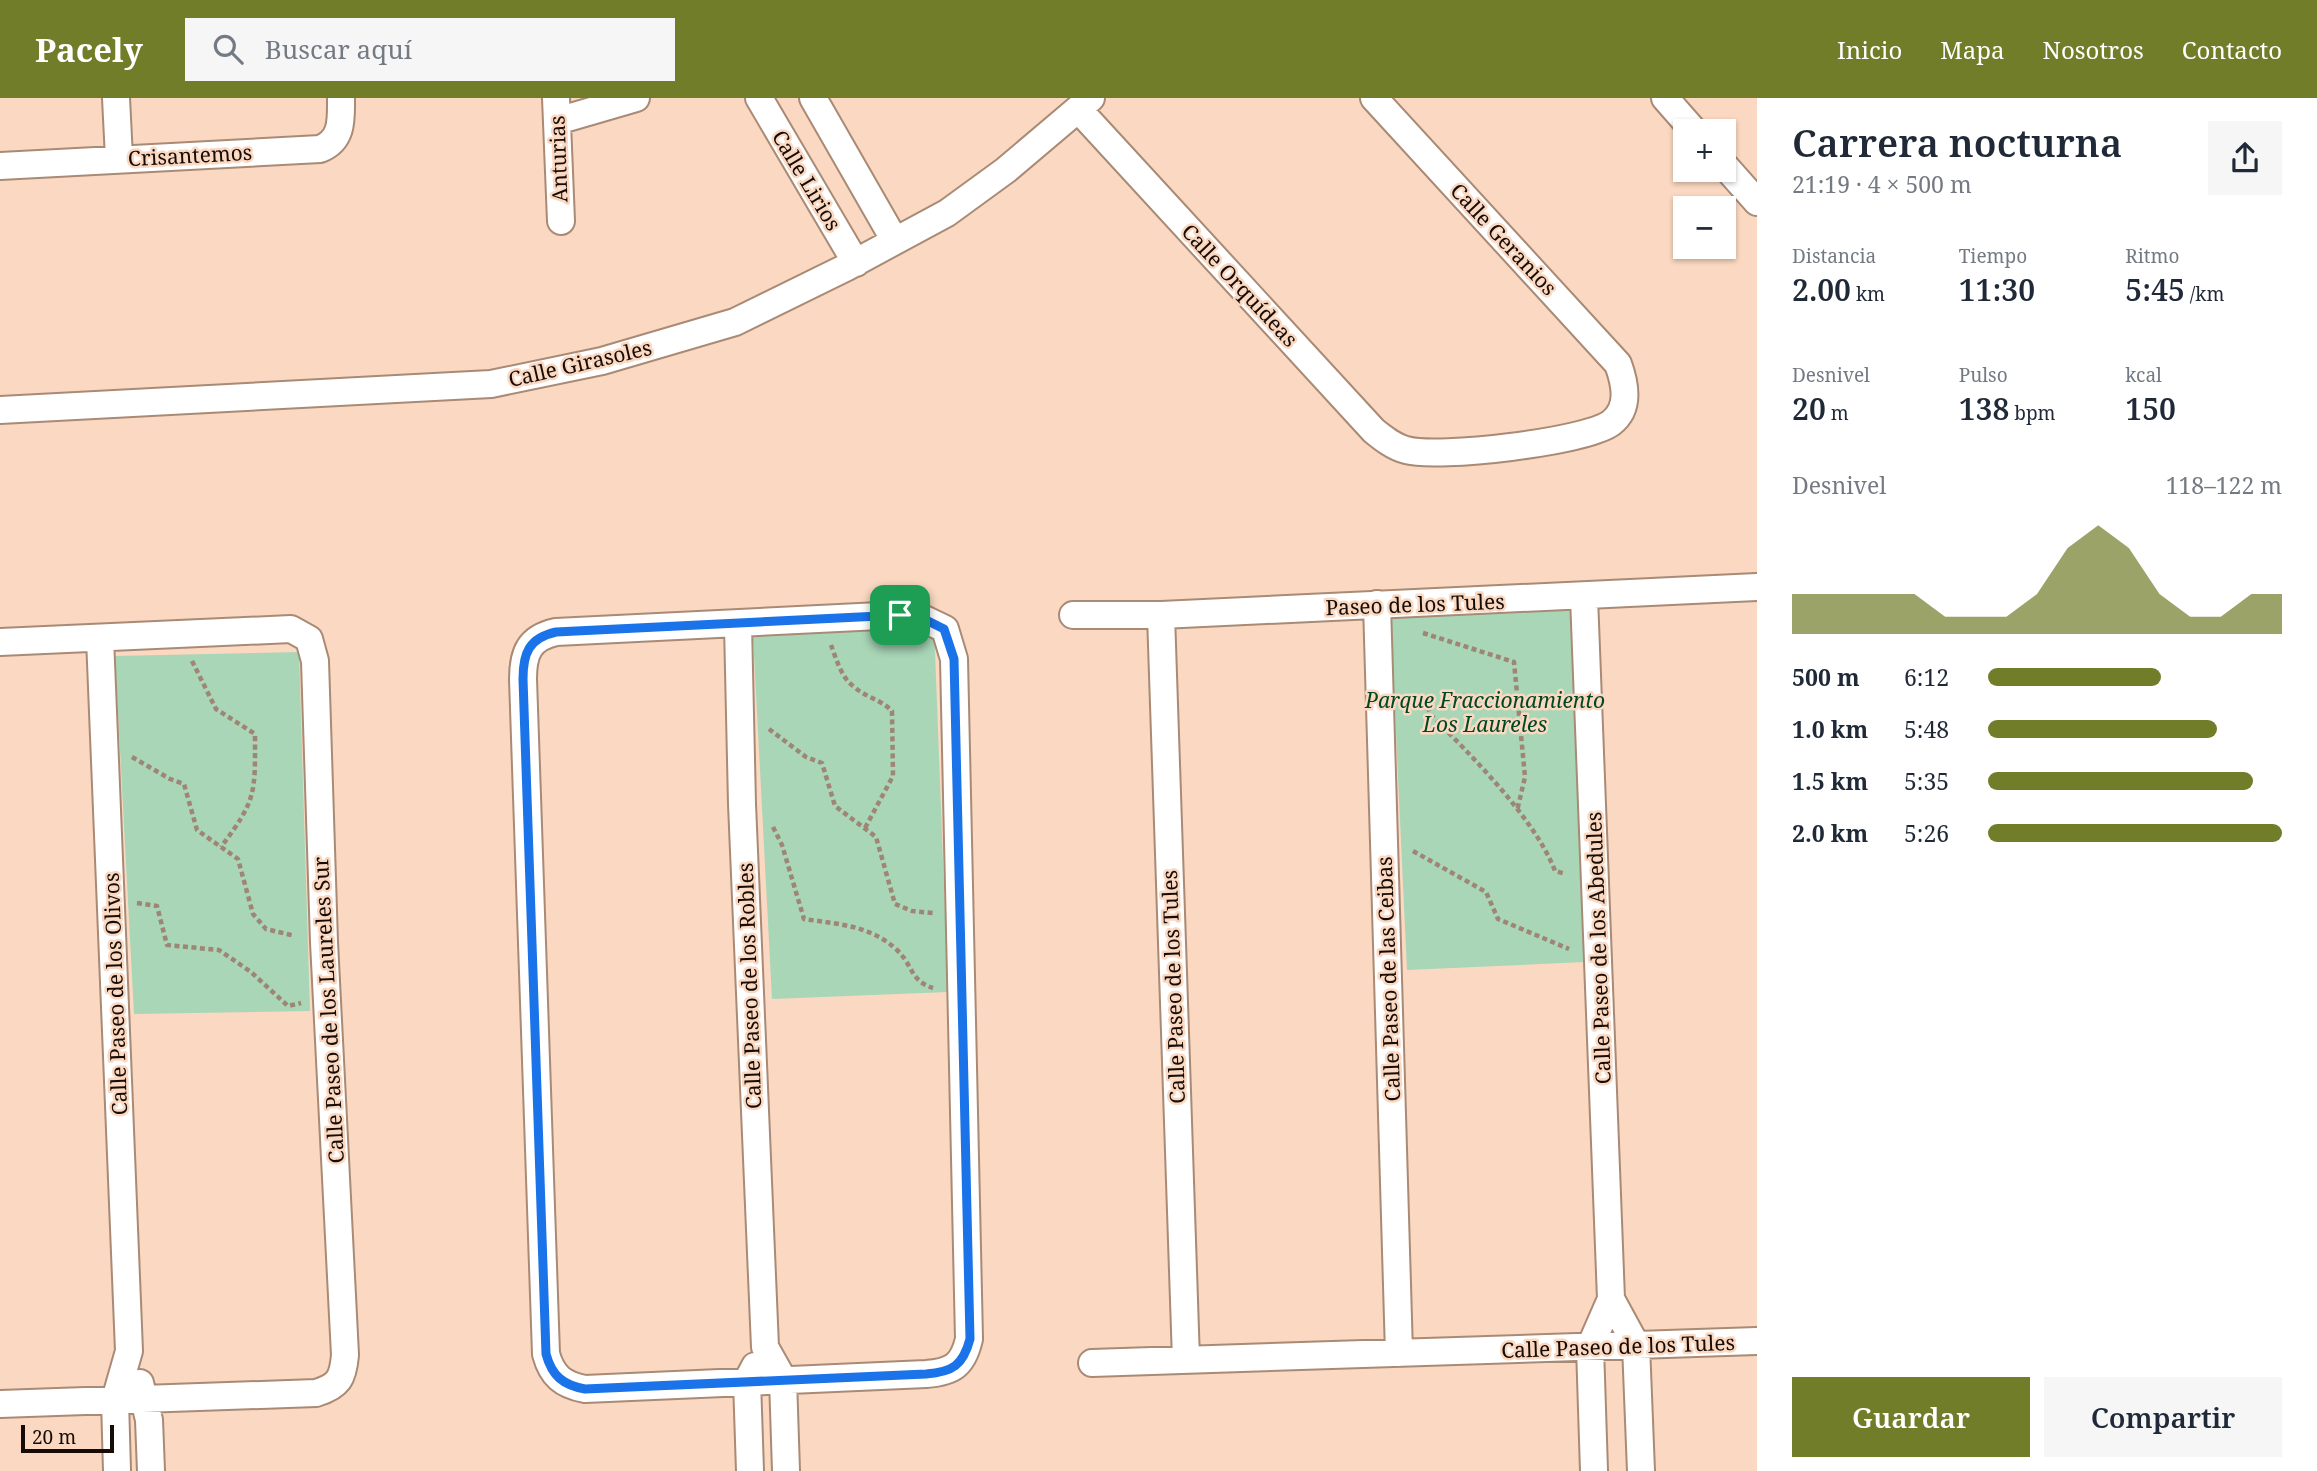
<!DOCTYPE html>
<html lang="es">
<meta charset="utf-8">
<style>
body{margin:0;font-family:"Noto Serif",serif;background:#f6f6f7;color:#1f2937;height:100vh;display:flex;flex-direction:column;font-size:26px;white-space:nowrap}
*{box-sizing:border-box;margin:0}
p{font-size:23px;color:#747a83}
.icon{flex:none;width:38px;height:38px;fill:none;stroke:currentColor;stroke-width:2;stroke-linecap:round;stroke-linejoin:round}
.map{position:relative;flex:1;overflow:hidden}
.panel{display:flex;flex-direction:column;background:#fff;width:560px}
.panel>*{flex:none}
.buttons{position:absolute;left:1673px;top:21px;display:grid;gap:14px}
.buttons a{display:grid;place-items:center;width:63px;height:63px;border-radius:0px;background:#fff;box-shadow:0 2px 5px #0004;font-size:35px}
.scale{position:absolute;left:21px;bottom:18px;width:93px;box-sizing:border-box;padding-left:7px;border:4px solid #170c05;border-top:0;font-size:19px;line-height:24px;white-space:nowrap;color:#170c05;-webkit-text-stroke:5px #fad8c1;paint-order:stroke}
.pin{position:absolute;display:grid;place-items:center;width:60px;height:60px;color:#fff;margin:-30px;border-radius:14px;box-shadow:0 4px 10px #0006}
.round{display:grid;place-items:center;flex:none;width:74px;height:74px;border-radius:0px;background:#f6f6f7}
.head{display:flex;align-items:center;justify-content:space-between;height:119px;padding:0 35px}
h1{font-size:38px;font-weight:600;line-height:52px}
.metrics{display:grid;grid-template-columns:repeat(3,1fr);gap:10px;height:119px;padding:7px 35px}
.metrics div{display:grid;align-content:center}
.metrics b{font-size:30px;font-weight:600}
.metrics small{font-size:19px;font-weight:400}
.metrics p{font-size:19px}
.chart{height:196px;padding:14px 35px}
.chart p{display:flex;justify-content:space-between}
.chart svg{width:100%;height:126px;margin-top:7px;fill:#727d2a;opacity:.7}
.action{display:flex;gap:14px;margin-top:auto;padding:14px 35px}
.action a{flex:1;height:80px;border-radius:0px;background:#727d2a;color:#fff;font-size:28px;font-weight:600;line-height:80px;text-align:center}
.action a+a{background:#f6f6f7;color:#1f2937}
ul{padding:0 35px;list-style:none;font-size:23px}
li{display:grid;grid-template-columns:112px 84px 1fr;align-items:center;height:52px}
li i{height:18px;border-radius:9px;background:#727d2a}
header{display:flex;align-items:center;gap:42px;box-sizing:border-box;height:98px;padding:0 35px;background:#727d2a;color:#fff}
header strong{font-size:33px}
nav{display:flex;gap:38px;margin-inline-start:auto;font-size:24px}
.search{width:490px;height:63px;background:#f6f6f7;display:flex;align-items:center;gap:18px;box-sizing:border-box;padding:0 24px;border-radius:0px;color:#747a83;font-size:26px}
main{display:flex;flex:1;min-height:0}
.map>svg:first-child{display:block}
.green{fill:#a9d6b7}
.lines{fill:none;stroke-linecap:round;stroke-linejoin:round}
.minor-casing{stroke:#a98a75;stroke-width:30}
.path{stroke:#9e8575;stroke-width:4.5;stroke-dasharray:5 3.5;stroke-linecap:butt}
.minor{stroke:#fff;stroke-width:26}
.route-casing{stroke:#fff;stroke-width:14}
.route{stroke:#1a73e8;stroke-width:9}
.labels{text-anchor:middle;dominant-baseline:central;stroke-width:5;stroke-linejoin:round;paint-order:stroke}
.street-label{font-size:21px;fill:#170c05;stroke:#fad8c1}
.park-label{font-size:21px;font-style:italic;fill:#004724;stroke:#fad8c1}
</style>
<header>
<strong>Pacely</strong>
<div class="search"><svg class="icon" aria-label="search" viewBox="0 0 24 24"><circle cx="10" cy="10" r="6"/><path d="M15 15l6 6"/></svg>Buscar aquí</div>
<nav><a>Inicio</a><a>Mapa</a><a>Nosotros</a><a>Contacto</a></nav>
</header>
<main>
<div class="map">
<svg width="1757" height="1373" viewBox="0 0 1757 1373">
<rect width="100%" height="100%" fill="#fad8c1"/>
<!-- green -->
<path class="green" d="M1570 502 1585 864 1407 872 1390 506Z
M934 527 948 894 772 901 753 538Z
M299 554 310 913 134 916 115 558Z"/>
<g class="lines">
<defs>
<path id="minor" d="M116 0 119 60
M556 0 561 123
M759 0 856 165
M813 0 895 143
M1665 0 1694 33
M1078 11 1374 333C1384 341 1394 349 1406 352 1438 361 1585 344 1611 325 1631 310 1625 285 1618 266L1374 0
M557 23 636 0
M1724 67 1757 104
M0 68 320 51C343 42 341 21 341 0
M0 312 491 286 602 263 735 224 847 169 947 115 1006 72 1091 0
M1584 499 1611 1201 1590 1249 1594 1373
M1377 506 1399 1255
M900 517 918 518 945 531 954 561 969 1241C963 1267 953 1274 926 1276L585 1291C563 1287 552 1278 546 1256L523 581C523 555 529 540 556 534Z
M1073 517H1161L1757 489
M1161 517 1186 1262
M738 527 742 706 765 1249 783 1281 786 1373
M100 540 129 1253 115 1302 117 1373
M0 544 291 531 309 541 315 563 324 844 345 1257C343 1280 339 1288 316 1295L0 1306
M1611 1201 1636 1247 1641 1373
M1092 1265 1757 1243
M140 1285 149 1322 151 1373
M750 1373 747 1283 755 1268"/>
</defs>
<!-- minor casing -->
<use href="#minor" class="minor-casing"/>
<!-- path -->
<path class="path" d="M1423 535 1514 564 1525 679 1517 713
M831 547C836 560 841 579 853 588 865 599 880 601 892 613L893 678 865 730
M192 563 216 611 255 636C255 695 257 701 221 749
M1408 598 1424 600 1431 617C1470 656 1536 722 1555 773L1566 776
M769 631 806 659 822 665 835 708 876 739 895 806 912 813 933 815
M132 659 170 681 184 686 197 732 238 761 253 816 266 831 295 838
M773 729 782 747 804 821C837 826 870 827 897 852 913 867 910 883 933 890
M1413 753 1486 794 1498 821 1569 851
M137 805 157 808 167 847 219 852 251 874 288 908 301 905"/>
<!-- minor -->
<use href="#minor" class="minor"/>
</g>
<g class="lines">
<defs>
<path id="route" d="M900 517 918 518 944 531 954 561 970 1241C963 1267 953 1274 926 1276L585 1291C563 1287 552 1278 546 1256L523 581C523 555 529 540 556 534Z"/>
</defs>
<!-- route casing -->
<use href="#route" class="route-casing"/>
<!-- route -->
<use href="#route" class="route"/>
</g>
<g class="labels">
<!-- street labels -->
<g class="street-label">
<text transform="translate(190 57) rotate(-3)">Crisantemos</text>
<text transform="translate(558 61) rotate(-92)">Anturias</text>
<text transform="translate(807 82) rotate(59)">Calle Lirios</text>
<text transform="translate(1504 141) rotate(47)">Calle Geranios</text>
<text transform="translate(1240 187) rotate(47)">Calle Orquídeas</text>
<text transform="translate(580 265) rotate(-13)">Calle Girasoles</text>
<text transform="translate(1415 506) rotate(-2)">Paseo de los Tules</text>
<text transform="translate(1598 850) rotate(-92)">Calle Paseo de los Abedules</text>
<text transform="translate(1388 881) rotate(-92)">Calle Paseo de las Ceibas</text>
<text transform="translate(749 888) rotate(-92)">Calle Paseo de los Robles</text>
<text transform="translate(1173 889) rotate(-92)">Calle Paseo de los Tules</text>
<text transform="translate(115 896) rotate(-92)">Calle Paseo de los Olivos</text>
<text transform="translate(328 912) rotate(-93)">Calle Paseo de los Laureles Sur</text>
<text transform="translate(1618 1248) rotate(-2)">Calle Paseo de los Tules</text>
</g>
<!-- park labels -->
<g class="park-label">
<text x="1485" y="602">Parque Fraccionamiento<tspan x="1485" dy="24">Los Laureles</tspan></text>
</g>
</g>
</svg>
<div class="buttons">
<a>+</a>
<a>−</a>
</div>
<div class="scale">20 m</div>
<div class="pin" style="left:900px;top:517px;background:#1e9e55"><svg class="icon" aria-label="arrive" viewBox="0 0 24 24"><path d="M6 21V4h12l-3 4 3 4H6"/></svg></div>
</div>
<section class="panel">
<div class="head"><div><h1>Carrera nocturna</h1><p>21:19 · 4 × 500 m</p></div><a class="round"><svg class="icon" aria-label="share" viewBox="0 0 24 24"><path d="M12 15V3M7 8l5-5 5 5M5 13v7h14v-7"/></svg></a></div>
<div class="metrics">
<div><p>Distancia</p><b>2.00<small> km</small></b></div>
<div><p>Tiempo</p><b>11:30</b></div>
<div><p>Ritmo</p><b>5:45<small> /km</small></b></div>
</div>
<div class="metrics">
<div><p>Desnivel</p><b>20<small> m</small></b></div>
<div><p>Pulso</p><b>138<small> bpm</small></b></div>
<div><p>kcal</p><b>150</b></div>
</div>
<div class="chart"><p><span>Desnivel</span>118–122 m</p>
<svg viewBox="0 0 160 44" preserveAspectRatio="none"><path d="M0 44V30L10 30L20 30L30 30L40 30L50 38L60 38L70 38L80 30L90 14L100 6L110 14L120 30L130 38L140 38L150 30L160 30V44z"/></svg>
</div>
<ul>
<li><b>500 m</b>6:12<i style="width:59%"></i></li>
<li><b>1.0 km</b>5:48<i style="width:78%"></i></li>
<li><b>1.5 km</b>5:35<i style="width:90%"></i></li>
<li><b>2.0 km</b>5:26<i style="width:100%"></i></li>
</ul>
<div class="action"><a>Guardar</a><a>Compartir</a></div>
</section>
</main>
